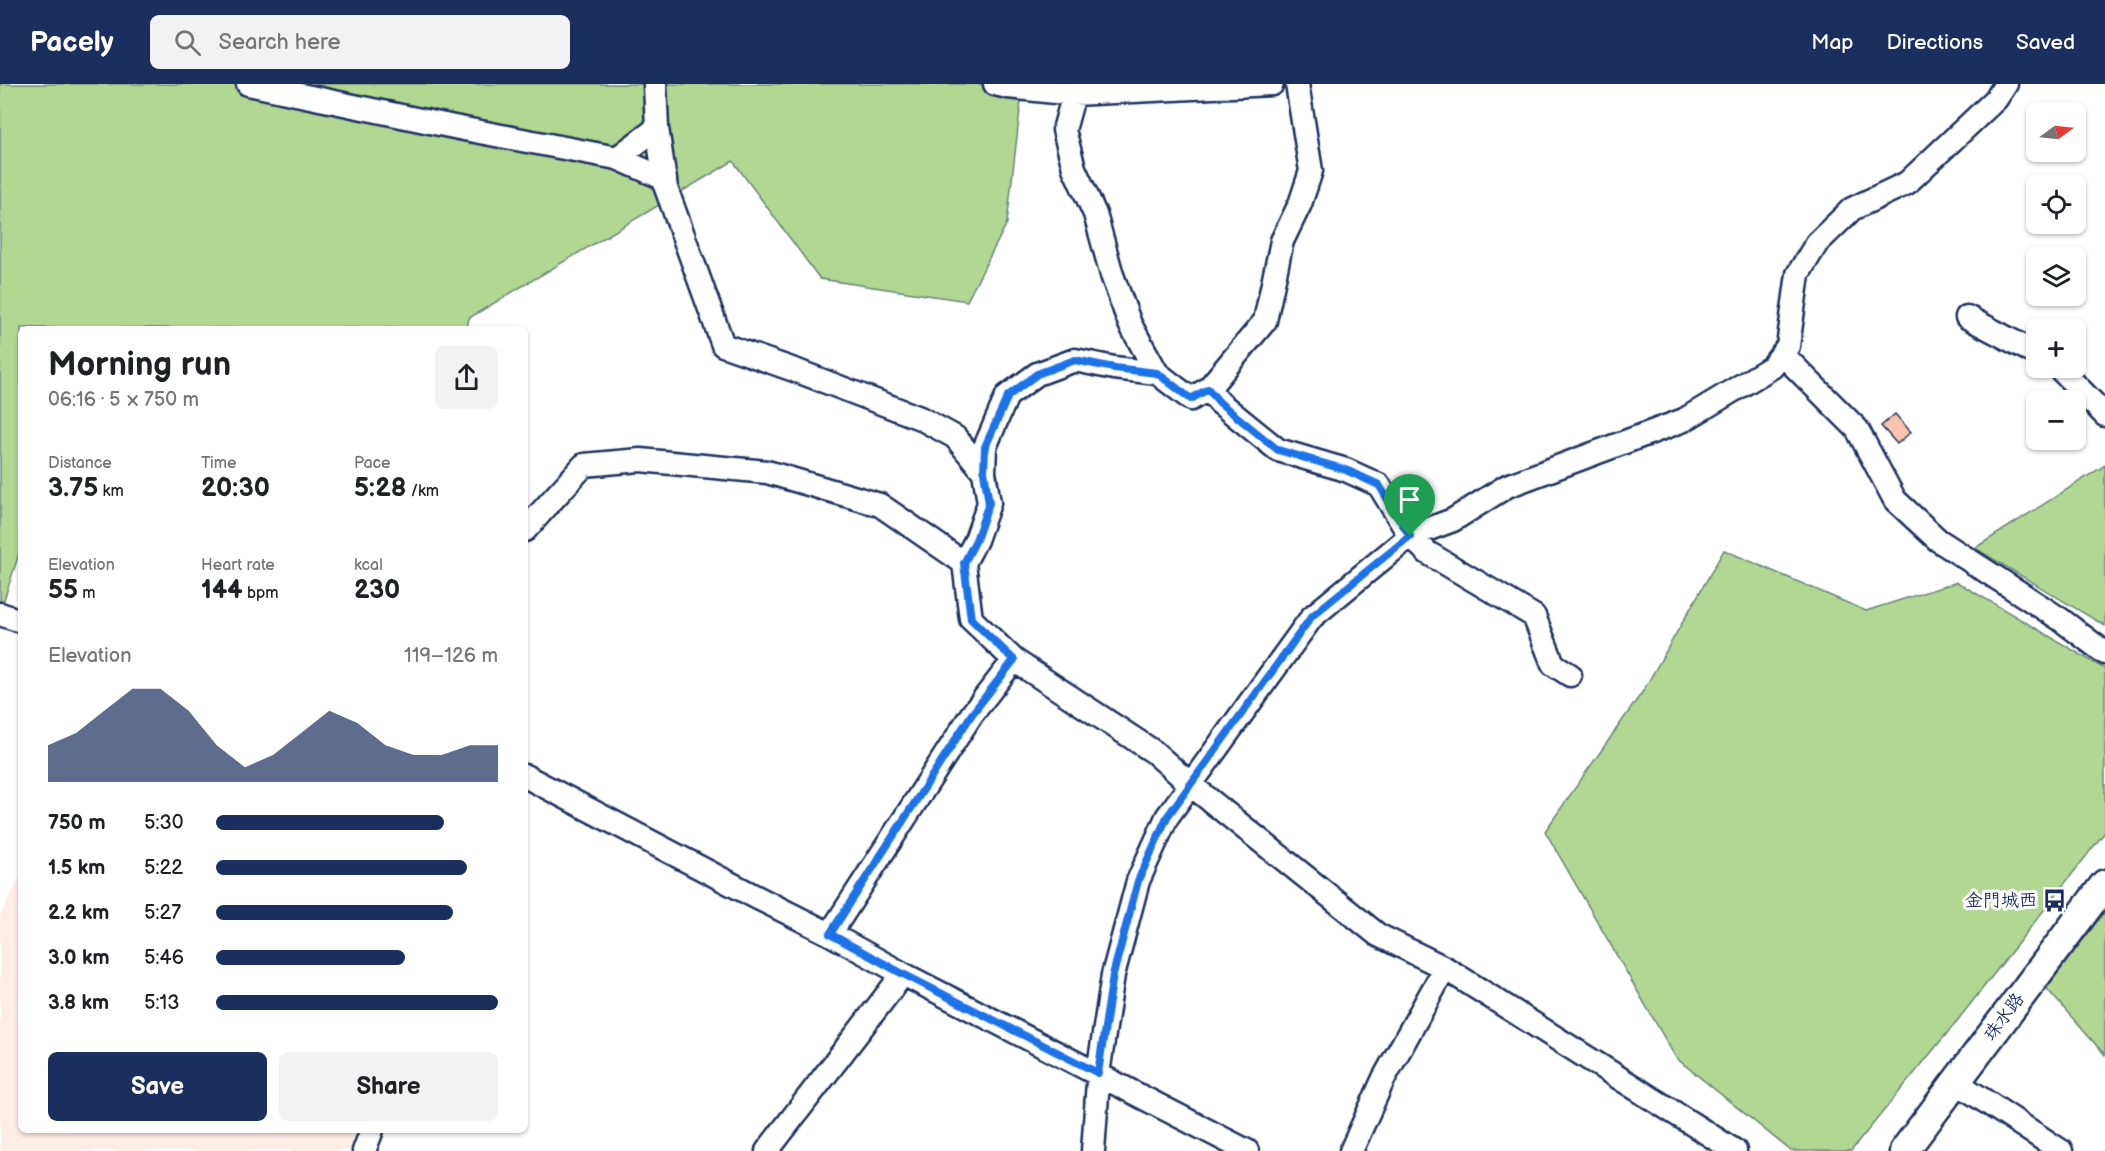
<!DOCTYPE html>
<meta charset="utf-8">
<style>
body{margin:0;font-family:"Balsamiq Sans","LXGW WenKai TC",sans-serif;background:#f2f2f2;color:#202124;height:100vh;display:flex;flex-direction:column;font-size:22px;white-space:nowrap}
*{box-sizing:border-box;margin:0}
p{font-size:20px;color:#757577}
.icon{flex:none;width:33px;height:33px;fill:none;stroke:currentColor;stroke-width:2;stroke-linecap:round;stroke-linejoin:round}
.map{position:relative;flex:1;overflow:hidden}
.sheet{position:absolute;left:18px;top:242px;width:510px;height:807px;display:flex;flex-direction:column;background:#fff;border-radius:9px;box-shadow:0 2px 4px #0004}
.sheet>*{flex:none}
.needle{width:39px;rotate:75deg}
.fabs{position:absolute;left:2026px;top:18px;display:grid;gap:12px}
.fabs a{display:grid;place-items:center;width:60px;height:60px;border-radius:9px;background:#fff;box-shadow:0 2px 4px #0004;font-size:30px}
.pin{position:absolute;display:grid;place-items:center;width:51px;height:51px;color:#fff;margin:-62px -26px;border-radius:50% 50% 50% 0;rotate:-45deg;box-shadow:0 0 6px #0007}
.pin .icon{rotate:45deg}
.round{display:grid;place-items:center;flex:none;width:63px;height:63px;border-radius:9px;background:#f2f2f2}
.overview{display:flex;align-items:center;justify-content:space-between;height:102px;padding:0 30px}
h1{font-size:33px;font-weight:700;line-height:45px}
.figures{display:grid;grid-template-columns:repeat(3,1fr);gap:9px;height:102px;padding:6px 30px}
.figures div{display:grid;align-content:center}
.figures b{font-size:26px;font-weight:700}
.figures small{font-size:16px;font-weight:400}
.figures p{font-size:16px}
.chart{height:168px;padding:12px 30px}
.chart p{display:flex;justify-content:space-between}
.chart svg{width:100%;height:108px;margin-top:6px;fill:#1b2f5e;opacity:.7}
.cta{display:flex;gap:12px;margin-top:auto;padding:12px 30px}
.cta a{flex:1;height:69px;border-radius:9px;background:#1b2f5e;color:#fff;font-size:24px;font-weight:700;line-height:69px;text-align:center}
.cta a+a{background:#f2f2f2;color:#202124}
ul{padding:0 30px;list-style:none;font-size:20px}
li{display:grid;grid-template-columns:96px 72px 1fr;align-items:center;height:45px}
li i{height:15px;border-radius:8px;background:#1b2f5e}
header{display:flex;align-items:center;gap:36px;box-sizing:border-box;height:84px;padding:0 30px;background:#1b2f5e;color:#fff}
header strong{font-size:28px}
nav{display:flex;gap:33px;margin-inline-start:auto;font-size:21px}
.search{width:420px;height:54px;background:#f2f2f2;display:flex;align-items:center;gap:15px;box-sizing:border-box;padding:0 21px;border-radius:9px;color:#757577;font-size:22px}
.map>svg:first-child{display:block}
.built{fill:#feede7}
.green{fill:#b1d793;stroke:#668378;stroke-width:1.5}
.building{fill:#fbc4ae;stroke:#1b2f5e;stroke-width:1.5}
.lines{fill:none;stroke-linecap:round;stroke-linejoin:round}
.minor-casing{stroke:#1b2f5e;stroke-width:27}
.major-casing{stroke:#1b2f5e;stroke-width:33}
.minor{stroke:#fff;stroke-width:22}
.major{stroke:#fff;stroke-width:28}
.route-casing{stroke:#fff;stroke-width:12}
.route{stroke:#1a73e8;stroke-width:8}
.labels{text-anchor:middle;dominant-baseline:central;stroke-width:6;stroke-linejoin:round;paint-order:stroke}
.poi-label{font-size:18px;fill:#1b2f5e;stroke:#fff;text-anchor:end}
.street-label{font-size:18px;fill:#1b2f5e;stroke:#fff}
</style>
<header>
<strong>Pacely</strong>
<div class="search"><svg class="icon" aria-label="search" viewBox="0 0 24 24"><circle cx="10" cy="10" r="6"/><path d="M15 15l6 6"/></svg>Search here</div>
<nav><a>Map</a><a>Directions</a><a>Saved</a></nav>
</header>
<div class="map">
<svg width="2105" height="1067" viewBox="0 0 2105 1067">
<rect width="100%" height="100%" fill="#fff"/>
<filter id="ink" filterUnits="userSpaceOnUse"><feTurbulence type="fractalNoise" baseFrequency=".0167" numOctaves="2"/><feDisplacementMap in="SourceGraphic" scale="12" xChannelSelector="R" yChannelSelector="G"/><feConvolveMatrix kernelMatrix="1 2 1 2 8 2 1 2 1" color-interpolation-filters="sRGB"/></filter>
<g filter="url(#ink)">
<!-- built -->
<path class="built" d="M21 792V1046H356L350 1067H0V832Z"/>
<!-- green -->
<path class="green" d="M0 0H1023L1007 139 967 217 820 195 733 77 469 234 467 244H21V464L0 528Z
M2105 381V542L1975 464Z
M1724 466 1866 527 1957 498 2105 585V748L1957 937 1851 1067H1791L1676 974 1545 747 1643 607Z
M2105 827V971L2046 904Z"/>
<!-- building -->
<path class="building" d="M1895 330 1911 348 1897 360 1881 342Z"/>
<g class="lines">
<defs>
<path id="minor" d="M248 0 454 43 617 74 657 44
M655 0 657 44 666 104 723 261 800 288 920 334 955 353 984 388 989 419 976 456 964 479
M995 0 1008 3 1074 10 1272 0
M1297 0 1311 87 1300 120 1282 157 1265 237 1208 305 1220 319 1278 366 1346 386 1379 401 1410 452 1428 469 1534 532 1553 580 1570 591
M1074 10 1064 46 1074 84 1095 130 1112 191 1130 240 1157 289 1191 315 1208 305
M617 74 665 95
M1967 233 2037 270
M1782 270 1857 345 1895 416 1938 456 2060 535 2105 569
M2059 284 2105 331
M984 388 985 363 1007 312 1037 290 1075 276 1114 284 1157 289
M525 446 584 381 640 376 767 388 880 421 964 479 971 535 1014 576 1154 668 1191 701 1378 851 1445 884 1735 1067
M0 530 21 537
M525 692 756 813 830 850 903 890 1247 1067
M830 850 972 630 1014 576
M1956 998 2061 1067
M364 1067 372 1046
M767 1067 903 890
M1093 1067 1099 983 1113 891 1138 797 1167 733 1312 533 1410 452 1453 436 1507 402 1684 336 1772 283 1788 262 1798 190 1817 159 1852 125 1907 99 1996 15 2006 0
M1351 1067 1384 994 1445 884"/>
<path id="major" d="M1904 1067 2105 800"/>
</defs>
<!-- minor casing -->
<use href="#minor" class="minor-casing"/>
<!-- major casing -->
<use href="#major" class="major-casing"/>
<!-- minor -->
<use href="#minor" class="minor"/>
<!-- major -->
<use href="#major" class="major"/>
</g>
</g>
<g class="lines" filter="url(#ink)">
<defs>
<path id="route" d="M1075 276 1114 284 1157 289 1191 315 1208 305 1220 319 1278 366 1346 386 1379 401 1410 452 1312 532 1167 733 1138 797 1113 891 1098 989 903 890 830 850 972 630 1014 576 971 535 964 479 976 456 989 419 984 388 985 363 1008 312 1037 290Z"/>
</defs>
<!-- route casing -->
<use href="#route" class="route-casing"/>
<!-- route -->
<use href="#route" class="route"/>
</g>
<!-- icons -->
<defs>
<symbol id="bus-bare" viewBox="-9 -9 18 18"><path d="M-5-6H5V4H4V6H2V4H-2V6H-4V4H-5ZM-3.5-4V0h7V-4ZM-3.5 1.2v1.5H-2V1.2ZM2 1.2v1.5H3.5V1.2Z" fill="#1b2f5e" stroke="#fff" stroke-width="2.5" paint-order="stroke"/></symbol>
</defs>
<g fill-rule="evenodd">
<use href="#bus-bare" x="2038" y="800" width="33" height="33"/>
</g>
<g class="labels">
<!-- poi labels -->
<g class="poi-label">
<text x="2037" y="816">金門城西</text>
</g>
<!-- street labels -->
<g class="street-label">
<text transform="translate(2004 933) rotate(-53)">珠水路</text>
</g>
</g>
</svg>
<div class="fabs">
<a><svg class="needle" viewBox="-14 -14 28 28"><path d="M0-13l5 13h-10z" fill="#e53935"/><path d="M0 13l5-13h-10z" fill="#757577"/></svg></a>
<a><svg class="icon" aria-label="locate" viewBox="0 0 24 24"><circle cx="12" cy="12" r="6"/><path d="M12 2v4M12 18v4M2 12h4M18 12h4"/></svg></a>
<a><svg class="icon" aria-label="layers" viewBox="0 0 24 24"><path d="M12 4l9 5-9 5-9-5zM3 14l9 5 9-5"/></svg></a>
<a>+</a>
<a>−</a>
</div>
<div class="pin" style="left:1410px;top:452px;background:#1e9e55"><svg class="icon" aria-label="arrive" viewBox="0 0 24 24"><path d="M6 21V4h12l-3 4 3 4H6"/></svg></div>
<section class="sheet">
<div class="overview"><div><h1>Morning run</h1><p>06:16 · 5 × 750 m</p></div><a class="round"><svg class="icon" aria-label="share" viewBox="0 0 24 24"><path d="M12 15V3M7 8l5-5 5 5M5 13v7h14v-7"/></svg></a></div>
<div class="figures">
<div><p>Distance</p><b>3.75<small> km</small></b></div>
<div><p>Time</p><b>20:30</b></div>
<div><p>Pace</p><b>5:28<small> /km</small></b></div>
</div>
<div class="figures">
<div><p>Elevation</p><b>55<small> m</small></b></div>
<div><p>Heart rate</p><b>144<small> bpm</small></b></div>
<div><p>kcal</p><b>230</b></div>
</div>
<div class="chart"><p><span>Elevation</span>119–126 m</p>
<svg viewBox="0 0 160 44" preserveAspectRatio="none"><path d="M0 44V29L10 24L20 15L30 6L40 6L50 15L60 29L70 38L80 33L90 24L100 15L110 20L120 29L130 33L140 33L150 29L160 29V44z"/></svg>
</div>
<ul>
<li><b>750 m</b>5:30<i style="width:81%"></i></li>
<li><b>1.5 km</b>5:22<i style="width:89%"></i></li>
<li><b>2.2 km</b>5:27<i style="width:84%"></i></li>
<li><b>3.0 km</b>5:46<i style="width:67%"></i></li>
<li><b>3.8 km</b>5:13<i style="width:100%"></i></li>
</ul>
<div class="cta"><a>Save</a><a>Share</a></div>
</section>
</div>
